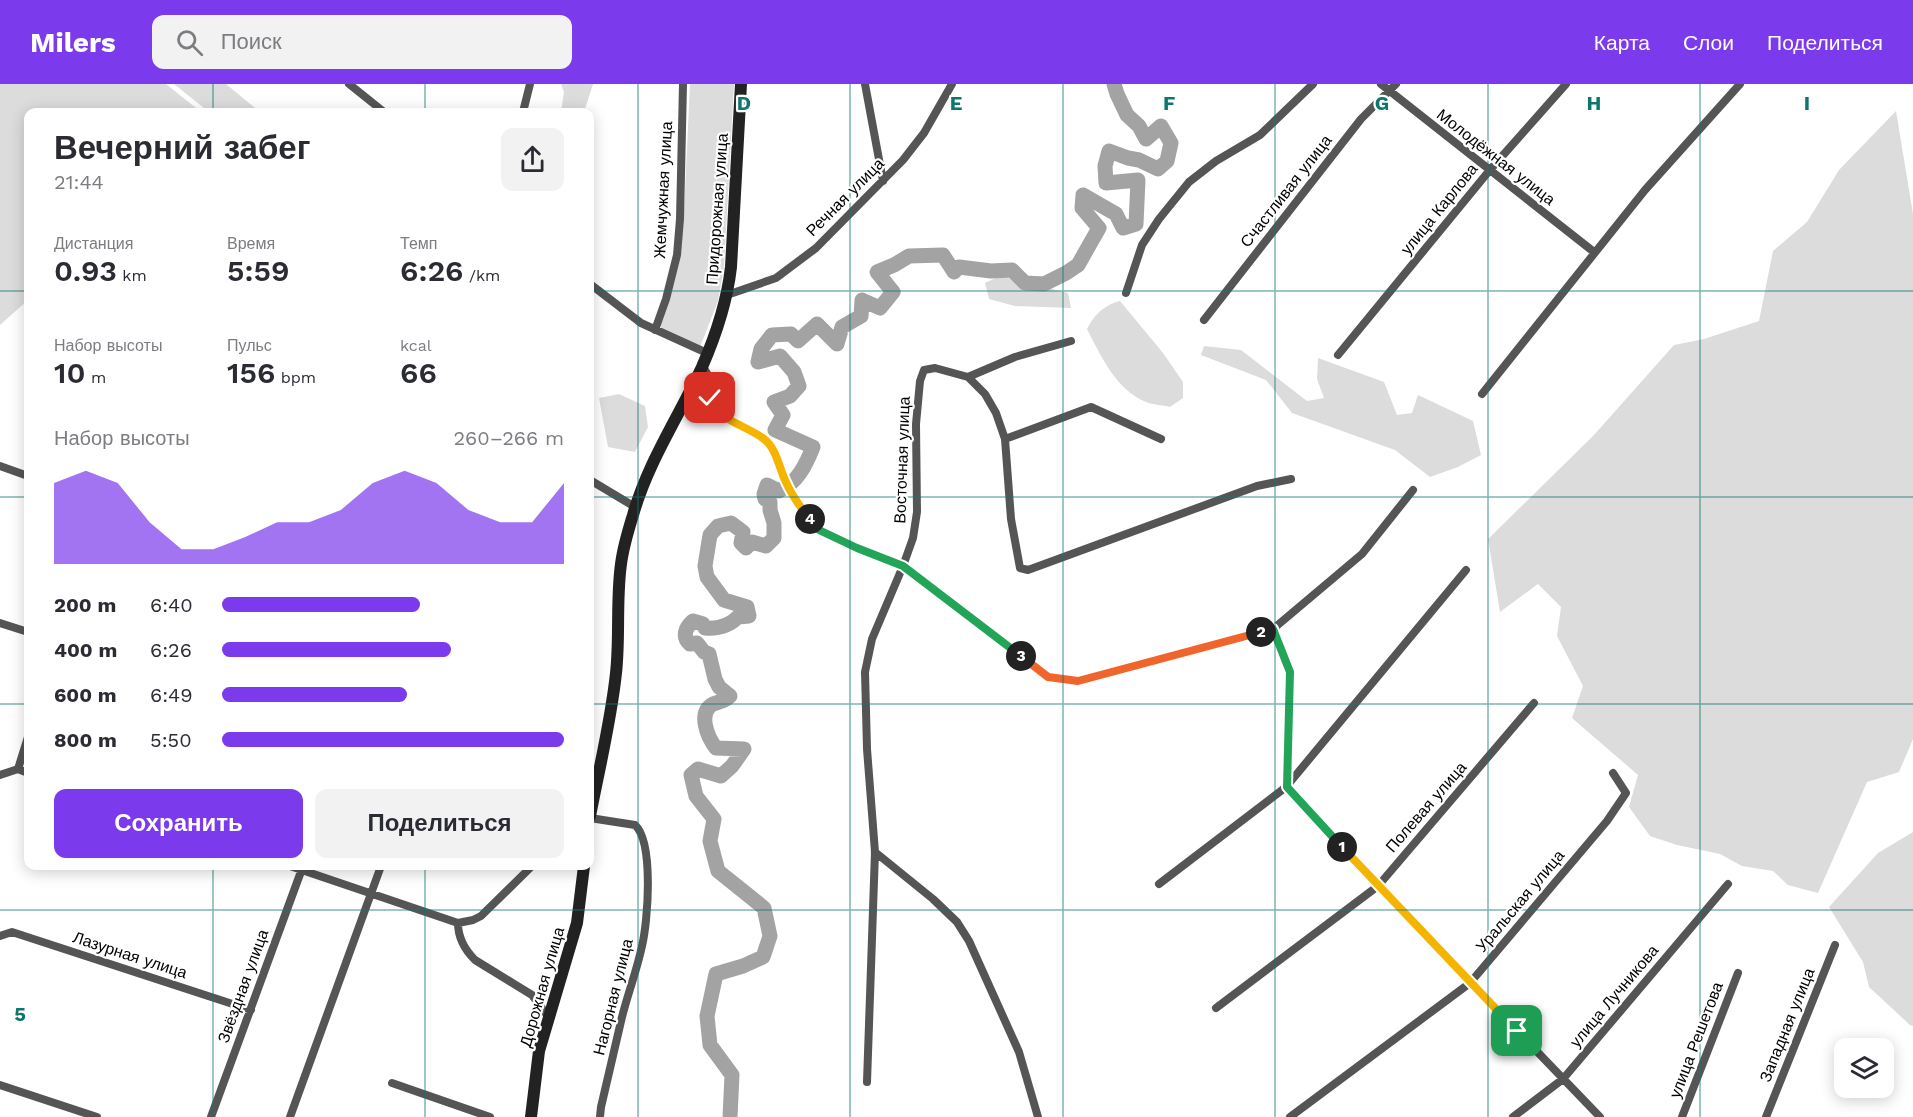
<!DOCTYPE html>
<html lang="ru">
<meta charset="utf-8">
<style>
body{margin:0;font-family:"Work Sans",sans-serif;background:#f2f2f3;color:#2b2b33;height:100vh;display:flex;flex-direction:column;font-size:22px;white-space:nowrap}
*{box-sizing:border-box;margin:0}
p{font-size:20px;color:#7c7c81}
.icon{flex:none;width:33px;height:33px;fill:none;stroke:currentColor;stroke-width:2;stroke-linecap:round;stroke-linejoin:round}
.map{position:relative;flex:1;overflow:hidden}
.drawer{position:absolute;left:24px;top:24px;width:570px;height:762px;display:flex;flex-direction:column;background:#fff;border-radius:12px;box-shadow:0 3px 15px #0003}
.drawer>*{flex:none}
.controls{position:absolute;left:1834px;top:954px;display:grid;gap:12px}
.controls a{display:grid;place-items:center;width:60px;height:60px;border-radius:12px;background:#fff;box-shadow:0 3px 15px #0003;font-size:30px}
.pin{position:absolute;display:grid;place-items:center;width:51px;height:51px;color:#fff;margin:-26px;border-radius:12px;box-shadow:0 3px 9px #0006}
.km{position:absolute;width:30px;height:30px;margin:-15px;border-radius:50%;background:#222;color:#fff;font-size:16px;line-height:30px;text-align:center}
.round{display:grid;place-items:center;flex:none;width:63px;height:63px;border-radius:12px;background:#f2f2f3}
.headline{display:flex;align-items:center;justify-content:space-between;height:102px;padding:0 30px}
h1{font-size:33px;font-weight:600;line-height:45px}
.stats{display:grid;grid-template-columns:repeat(3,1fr);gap:9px;height:102px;padding:6px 30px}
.stats div{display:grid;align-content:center}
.stats b{font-size:30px;font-weight:600}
.stats small{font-size:16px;font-weight:400}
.stats p{font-size:16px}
.chart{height:168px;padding:12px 30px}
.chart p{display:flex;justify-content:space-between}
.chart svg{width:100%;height:108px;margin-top:6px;fill:#7c3aed;opacity:.7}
.cta{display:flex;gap:12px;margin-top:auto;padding:12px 30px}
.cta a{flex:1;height:69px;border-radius:12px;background:#7c3aed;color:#fff;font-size:24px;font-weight:600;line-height:69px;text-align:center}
.cta a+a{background:#f2f2f3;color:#2b2b33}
ul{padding:0 30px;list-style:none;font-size:20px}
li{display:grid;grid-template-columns:96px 72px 1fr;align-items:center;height:45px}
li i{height:15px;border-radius:8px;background:#7c3aed}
header{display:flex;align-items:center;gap:36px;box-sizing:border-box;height:84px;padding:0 30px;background:#7c3aed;color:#fff}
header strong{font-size:28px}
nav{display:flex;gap:33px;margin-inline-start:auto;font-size:21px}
.search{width:420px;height:54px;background:#f2f2f3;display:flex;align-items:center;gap:15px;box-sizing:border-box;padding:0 21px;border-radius:12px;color:#7c7c81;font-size:22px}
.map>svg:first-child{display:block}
.green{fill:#dcdcdc}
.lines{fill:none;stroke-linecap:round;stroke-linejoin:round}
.river{stroke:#a3a3a3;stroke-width:15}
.street{stroke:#555;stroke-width:8}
.secondary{stroke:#222;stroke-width:12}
.split-1-casing{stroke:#fff;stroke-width:12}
.split-2-casing{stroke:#fff;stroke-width:12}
.split-3-casing{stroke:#fff;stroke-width:12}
.split-4-casing{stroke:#fff;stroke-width:12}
.split-5-casing{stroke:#fff;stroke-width:12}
.split-1{stroke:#f5b400;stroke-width:8}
.split-2{stroke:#22a559;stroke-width:8}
.split-3{stroke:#f0652b;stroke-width:8}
.split-4{stroke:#22a559;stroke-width:8}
.split-5{stroke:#f5b400;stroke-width:8}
.grid{fill:none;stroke:#0f766e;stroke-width:1.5;stroke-opacity:0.55}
.labels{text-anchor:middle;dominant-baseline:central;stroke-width:4.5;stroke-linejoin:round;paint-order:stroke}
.street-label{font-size:16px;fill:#000;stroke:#fff}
.grid-label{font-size:20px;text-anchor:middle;font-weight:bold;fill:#0f766e;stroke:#fff;stroke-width:4.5;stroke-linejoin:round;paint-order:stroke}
</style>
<header>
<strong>Milers</strong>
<div class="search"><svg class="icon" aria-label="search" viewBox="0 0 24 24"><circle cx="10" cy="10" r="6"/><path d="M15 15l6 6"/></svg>Поиск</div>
<nav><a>Карта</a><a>Слои</a><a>Поделиться</a></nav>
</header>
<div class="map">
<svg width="1913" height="1033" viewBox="0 0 1913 1033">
<rect width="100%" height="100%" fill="#fff"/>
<!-- green -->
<path class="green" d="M0 0H166L201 28H28V216L0 241Z
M174 0H226L260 28H209Z
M561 0H593L584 28H561L564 8Z
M690 0H734L724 183 718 217 700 263 661 245 660 239 678 183 684 128Z
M1896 27 1913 130V655L1899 688 1867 698 1818 809 1788 801 1773 787 1742 782 1720 770 1677 761 1650 752 1629 723 1638 691 1572 634 1583 602 1557 552 1561 523 1538 500 1500 528 1488 455 1594 351 1674 261 1704 255 1759 237 1773 167 1807 138 1839 86Z
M1000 192 1068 209 1071 224 1015 222 989 215 985 199Z
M1120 217 1163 269 1183 298V314L1170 323C1163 321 1153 321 1146 318 1116 306 1101 272 1087 245 1094 231 1104 221 1120 217Z
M1204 262 1241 266 1307 317 1324 314 1317 295 1318 274 1384 298 1397 331 1412 329 1418 311 1473 337 1481 371 1458 383 1430 393 1395 366 1292 329 1266 296 1201 271Z
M619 310 645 322 648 343 635 368 608 363 599 314Z
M1913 748V942L1910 941 1869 903 1863 878 1829 823 1878 769Z"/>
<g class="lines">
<!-- river -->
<path class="river" d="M730 1033 732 991 710 961 707 932 716 890 743 882 763 873 770 852 764 824 718 787 710 757 714 735 696 712 691 691 698 685 721 692 732 682 744 665 716 664C708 654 697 629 713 620 720 617 724 618 730 612L719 603 715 595 709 570 704 568 697 559 690 560C682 553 685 544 693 537L703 540 705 544C717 545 729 542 738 533L749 532 747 523 724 516 707 493 705 482 710 451 718 442 731 439 743 448 741 459 746 464 752 458 766 462 774 454V439L770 426V418L765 415 764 410 767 401 779 407C797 399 806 381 813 363L775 346 783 331 774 318 790 312 799 302 794 288 780 272 758 278 761 265 772 251 791 250 798 257 817 240 837 260 842 243 861 232 862 216 880 224 893 208 877 188 894 181 909 172 943 171 954 188 959 183 991 187 1012 186 1025 199 1044 200 1066 189 1078 181 1099 144 1082 124 1083 111 1116 130 1123 144 1136 140 1138 96 1106 99 1105 82 1109 67 1128 74 1139 76 1158 85 1167 77 1171 59 1161 42 1146 55 1139 42 1127 31 1117 10 1114 0"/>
<!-- street -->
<path class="street" d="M349 0 384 28
M865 0 883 97
M1381 0 1594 168
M523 28 530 0
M590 200 641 239 707 269
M1126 209 1142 161 1159 135 1189 98 1216 77 1260 51 1313 0
M727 211 776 194 816 164 903 76 924 49 952 0
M1204 236 1361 35 1396 0
M655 246 666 215 677 171 680 135 683 0
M1338 271 1489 87 1566 0
M702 281 711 296 710 314 713 322 719 329 764 355 772 362 792 409 819 446 857 463 903 482 1048 593 1078 597 1273 545 1362 470 1413 406
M968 293 1015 273 1071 257
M1482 310 1645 106 1740 0
M1005 355 1091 323 1161 355
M0 382 28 392
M590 396 635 423
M0 539 28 548
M1273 545 1290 588 1286 703 1378 802 1600 1033
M18 685 28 653
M0 691 18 685 28 689
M590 734 635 741C654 758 648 837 642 862 637 886 628 909 622 933 615 963 608 993 601 1023L600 1033
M875 768 933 815 957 838 969 857 1019 968 1038 1033
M290 782 458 839 473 836 481 832 532 782
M1159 800 1286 703 1466 486
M458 839C458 855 465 866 475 876L532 911 550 935
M0 852 12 848 251 926
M1216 924 1378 802 1534 619
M867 998 875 768 867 665 865 588 872 555 903 482 913 454 917 428 916 340 920 297 924 286 935 284 968 293 985 310 996 329 1005 355 1011 435 1020 484 1028 486 1257 402 1291 395
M392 999 490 1033
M0 1001 97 1033
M211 1033 303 782
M290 1033 381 782
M1290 1033 1470 899 1607 737 1626 709 1613 689
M1513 1033 1563 995 1728 800
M1682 1033 1738 889
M1766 1033 1835 861"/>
<!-- secondary -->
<path class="secondary" d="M590 732C599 685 611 637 616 589 620 553 616 516 621 480 623 464 628 447 633 431 648 378 679 332 702 283 716 251 727 218 731 183L741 0
M531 1033 539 967 577 839 584 782"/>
</g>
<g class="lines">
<defs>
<path id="split-1" d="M1342 763 1517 947"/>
<path id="split-2" d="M1261 548 1273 545 1290 588 1287 703 1342 763"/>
<path id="split-3" d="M1021 572 1048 593 1078 597 1261 548"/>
<path id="split-4" d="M810 435 819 446 857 464 903 482 1021 572"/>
<path id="split-5" d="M710 314C718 337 746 341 764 355 776 364 779 383 785 396 791 410 800 423 810 435"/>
</defs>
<!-- split-1 casing -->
<use href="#split-1" class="split-1-casing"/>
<!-- split-2 casing -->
<use href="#split-2" class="split-2-casing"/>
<!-- split-3 casing -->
<use href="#split-3" class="split-3-casing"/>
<!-- split-4 casing -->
<use href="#split-4" class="split-4-casing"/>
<!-- split-5 casing -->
<use href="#split-5" class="split-5-casing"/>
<!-- split-1 -->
<use href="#split-1" class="split-1"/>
<!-- split-2 -->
<use href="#split-2" class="split-2"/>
<!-- split-3 -->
<use href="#split-3" class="split-3"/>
<!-- split-4 -->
<use href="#split-4" class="split-4"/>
<!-- split-5 -->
<use href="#split-5" class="split-5"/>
</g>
<!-- grid -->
<path class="grid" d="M213 0V28M425 0V28M638 0V1033M850 0V1033M1063 0V1033M1275 0V1033M1488 0V1033M1700 0V1033M0 207H28M590 207H1913M0 413H28M590 413H1913M0 620H28M590 620H1913M213 782V1033M425 782V1033M0 826H1913"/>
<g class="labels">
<!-- street labels -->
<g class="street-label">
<text transform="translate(1496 73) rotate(38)">Молодёжная улица</text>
<text transform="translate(663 106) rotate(-87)">Жемчужная улица</text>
<text transform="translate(1286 107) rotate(-52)">Счастливая улица</text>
<text transform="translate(845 113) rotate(-45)">Речная улица</text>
<text transform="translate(717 125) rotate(-86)">Придорожная улица</text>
<text transform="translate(1439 125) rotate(-51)">улица Карлова</text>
<text transform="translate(902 376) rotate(-88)">Восточная улица</text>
<text transform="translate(1426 723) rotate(-49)">Полевая улица</text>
<text transform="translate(1520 817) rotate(-50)">Уральская улица</text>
<text transform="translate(130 871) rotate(18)">Лазурная улица</text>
<text transform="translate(243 902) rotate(-70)">Звёздная улица</text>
<text transform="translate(542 903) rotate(-74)">Дорожная улица</text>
<text transform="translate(1614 912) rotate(-50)">улица Лучникова</text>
<text transform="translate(613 913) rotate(-76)">Нагорная улица</text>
<text transform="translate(1787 941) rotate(-68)">Западная улица</text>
<text transform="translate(1696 956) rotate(-69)">улица Решетова</text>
</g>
</g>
<g class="grid-label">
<text x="744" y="26">D</text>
<text x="956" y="26">E</text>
<text x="1169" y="26">F</text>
<text x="1382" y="26">G</text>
<text x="1594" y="26">H</text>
<text x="1807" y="26">I</text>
<text x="20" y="937">5</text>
</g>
</svg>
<div class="controls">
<a><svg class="icon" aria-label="layers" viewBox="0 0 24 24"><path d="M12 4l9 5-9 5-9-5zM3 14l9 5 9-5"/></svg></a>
</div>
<div class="pin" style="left:1517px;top:947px;background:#1e9e55"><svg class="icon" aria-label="arrive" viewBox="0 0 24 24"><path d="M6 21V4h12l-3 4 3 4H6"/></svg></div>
<div class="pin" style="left:710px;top:314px;background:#d93025"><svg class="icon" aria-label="check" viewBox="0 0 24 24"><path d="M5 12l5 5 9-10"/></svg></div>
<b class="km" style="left:1342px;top:763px">1</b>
<b class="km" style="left:1261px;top:548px">2</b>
<b class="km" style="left:1021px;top:572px">3</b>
<b class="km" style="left:810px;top:435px">4</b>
<section class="drawer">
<div class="headline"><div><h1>Вечерний забег</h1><p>21:44</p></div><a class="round"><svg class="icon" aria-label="share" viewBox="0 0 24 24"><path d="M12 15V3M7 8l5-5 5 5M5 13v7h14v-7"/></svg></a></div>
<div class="stats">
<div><p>Дистанция</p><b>0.93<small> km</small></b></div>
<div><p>Время</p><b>5:59</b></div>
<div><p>Темп</p><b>6:26<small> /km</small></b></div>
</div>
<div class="stats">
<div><p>Набор высоты</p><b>10<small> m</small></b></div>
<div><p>Пульс</p><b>156<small> bpm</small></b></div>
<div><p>kcal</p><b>66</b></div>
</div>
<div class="chart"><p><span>Набор высоты</span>260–266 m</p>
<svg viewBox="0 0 160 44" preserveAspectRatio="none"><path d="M0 44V11L10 6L20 11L30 27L40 38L50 38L60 33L70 27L80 27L90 22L100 11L110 6L120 11L130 22L140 27L150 27L160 11V44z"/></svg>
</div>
<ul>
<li><b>200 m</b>6:40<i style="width:58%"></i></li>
<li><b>400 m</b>6:26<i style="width:67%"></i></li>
<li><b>600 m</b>6:49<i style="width:54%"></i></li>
<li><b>800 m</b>5:50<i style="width:100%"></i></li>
</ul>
<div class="cta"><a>Сохранить</a><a>Поделиться</a></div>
</section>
</div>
